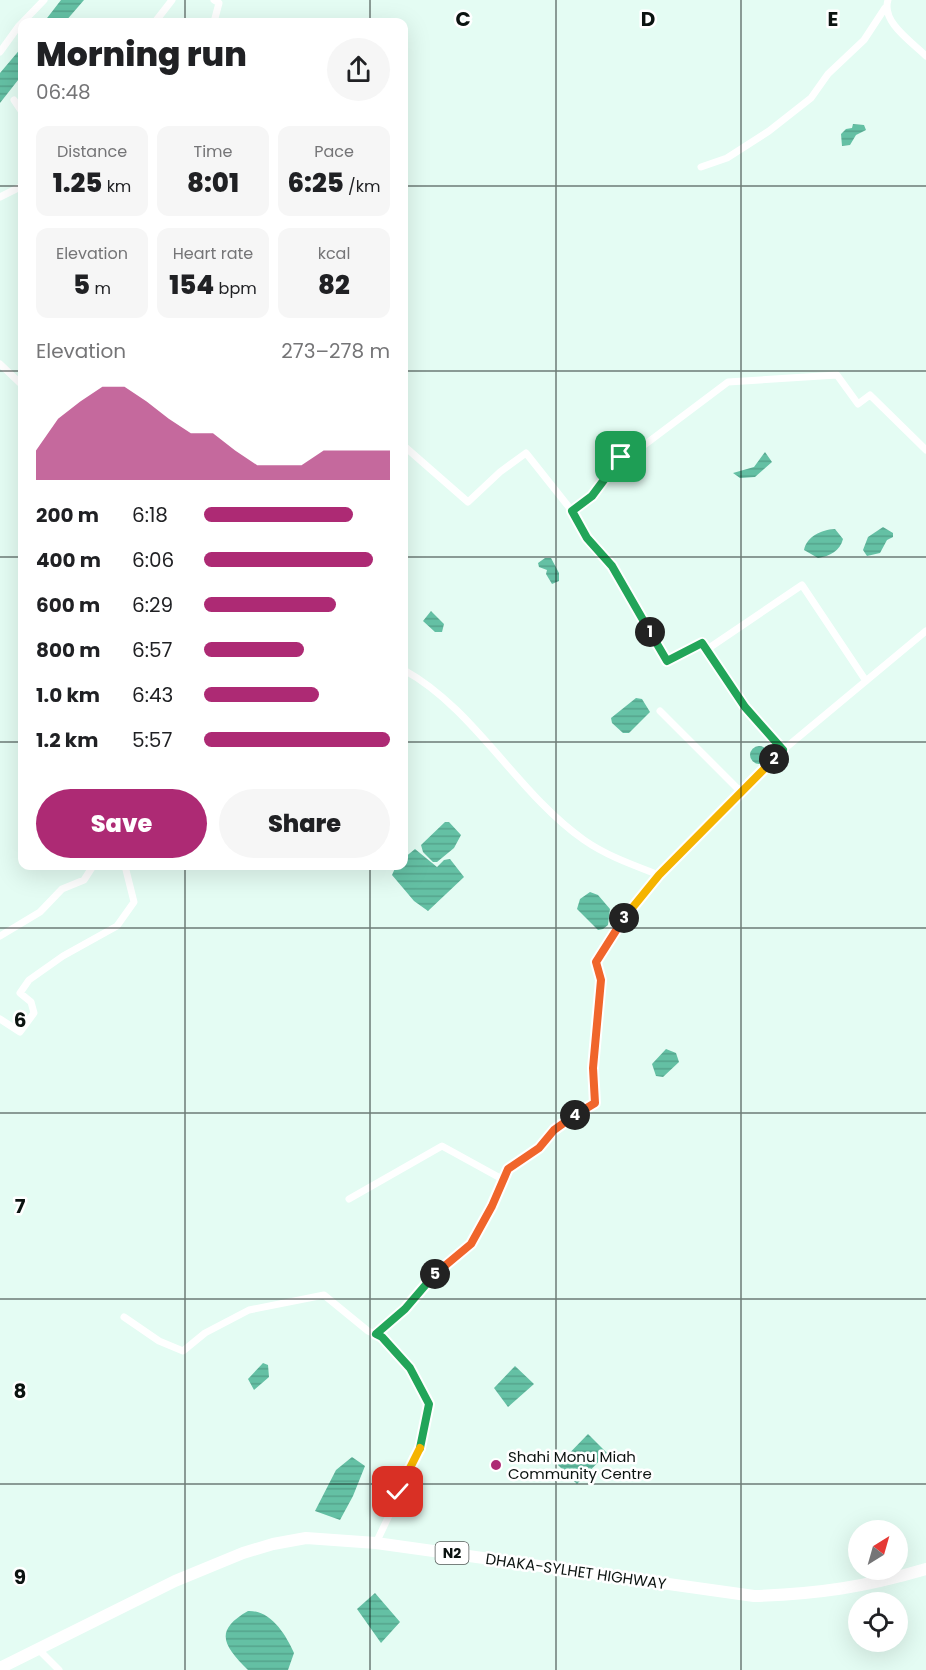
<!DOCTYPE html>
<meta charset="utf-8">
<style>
body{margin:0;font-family:Poppins,sans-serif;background:#f6f6f6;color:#202124;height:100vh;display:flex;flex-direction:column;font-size:22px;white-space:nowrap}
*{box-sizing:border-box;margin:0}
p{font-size:20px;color:#757577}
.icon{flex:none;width:33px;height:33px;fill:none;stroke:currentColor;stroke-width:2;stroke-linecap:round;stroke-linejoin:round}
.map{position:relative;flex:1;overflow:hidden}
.details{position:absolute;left:18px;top:18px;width:390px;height:852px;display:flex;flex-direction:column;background:#fff;border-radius:12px;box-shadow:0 6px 24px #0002}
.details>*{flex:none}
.needle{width:39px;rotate:37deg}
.controls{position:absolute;left:848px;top:1520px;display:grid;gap:12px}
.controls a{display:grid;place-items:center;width:60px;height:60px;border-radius:50%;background:#fff;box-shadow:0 6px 24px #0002;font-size:30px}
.pin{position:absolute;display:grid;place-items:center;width:51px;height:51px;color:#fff;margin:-26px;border-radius:12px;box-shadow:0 3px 9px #0006}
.km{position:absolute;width:30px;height:30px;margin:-15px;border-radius:50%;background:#222;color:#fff;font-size:16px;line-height:30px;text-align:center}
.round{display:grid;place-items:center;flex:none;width:63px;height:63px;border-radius:32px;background:#f6f6f6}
.summary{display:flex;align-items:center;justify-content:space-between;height:102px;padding:0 18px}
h1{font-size:33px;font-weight:800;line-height:45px}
.metrics{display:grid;grid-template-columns:repeat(3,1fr);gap:9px;height:102px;padding:6px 18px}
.metrics div{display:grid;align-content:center;border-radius:12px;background:#f6f6f6;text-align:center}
.metrics b{font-size:26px;font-weight:800}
.metrics small{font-size:16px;font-weight:400}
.metrics p{font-size:16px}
.chart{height:168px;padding:12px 18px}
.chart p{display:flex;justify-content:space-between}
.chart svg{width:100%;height:108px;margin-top:6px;fill:#ad2a74;opacity:.7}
.action{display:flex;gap:12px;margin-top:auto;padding:12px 18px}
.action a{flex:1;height:69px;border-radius:36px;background:#ad2a74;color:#fff;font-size:24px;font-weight:800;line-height:69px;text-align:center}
.action a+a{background:#f6f6f6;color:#202124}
ul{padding:0 18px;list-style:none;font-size:20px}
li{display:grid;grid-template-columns:96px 72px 1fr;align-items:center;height:45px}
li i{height:15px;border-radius:8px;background:#ad2a74}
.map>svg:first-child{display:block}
.water{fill:url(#water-rules)}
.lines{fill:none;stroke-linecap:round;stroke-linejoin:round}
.street{stroke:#fff;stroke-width:7}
.highway{stroke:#fff;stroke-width:12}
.split-1-casing{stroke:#fff;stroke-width:12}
.split-2-casing{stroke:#fff;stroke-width:12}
.split-3-casing{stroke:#fff;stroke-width:12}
.split-4-casing{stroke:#fff;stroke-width:12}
.split-5-casing{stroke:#fff;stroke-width:12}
.split-6-casing{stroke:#fff;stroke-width:12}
.split-7-casing{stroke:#fff;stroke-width:12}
.split-1{stroke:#22a559;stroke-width:8}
.split-2{stroke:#22a559;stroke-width:8}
.split-3{stroke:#f5b400;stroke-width:8}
.split-4{stroke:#f0652b;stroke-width:8}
.split-5{stroke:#f0652b;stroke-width:8}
.split-6{stroke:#22a559;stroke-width:8}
.split-7{stroke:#f5b400;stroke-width:8}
.grid{fill:none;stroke:#0b1310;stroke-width:1.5;stroke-opacity:0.55}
.poi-dot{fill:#ad2a74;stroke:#fff;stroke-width:2}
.labels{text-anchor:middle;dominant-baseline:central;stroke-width:5;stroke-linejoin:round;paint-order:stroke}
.shield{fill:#fff;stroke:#545a58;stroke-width:1.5}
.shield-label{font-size:14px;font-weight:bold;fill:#0b1310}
.poi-label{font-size:15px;fill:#0b1310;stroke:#fff;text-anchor:start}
.street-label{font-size:15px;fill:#0b1310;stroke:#fff}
.grid-label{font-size:20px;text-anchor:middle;font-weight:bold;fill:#0b1310;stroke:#fff;stroke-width:5;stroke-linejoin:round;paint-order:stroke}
</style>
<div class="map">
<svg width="926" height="1670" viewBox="0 0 926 1670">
<defs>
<pattern id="water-rules" width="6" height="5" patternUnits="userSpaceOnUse" patternTransform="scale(1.5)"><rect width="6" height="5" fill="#64c0a4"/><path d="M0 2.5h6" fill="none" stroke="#55a48c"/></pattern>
</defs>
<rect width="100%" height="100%" fill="#e4fcf3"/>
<!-- water -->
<path class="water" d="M61 0H84L65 22H44Z
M22 47V75L0 103V73Z
M853 124 864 125 866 130 856 135 850 145 842 146 841 134 846 129 852 128Z
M765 452 772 462 755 477 740 478 733 473 754 467Z
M883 527 893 533V537L887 540 880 553 867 556 863 550 868 537Z
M835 529 843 539C840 551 830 556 818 558L804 550C807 536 821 530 835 529Z
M545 558H551L559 573V581L552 584 546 574 547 570 539 567 538 563Z
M431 611 444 624 442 632H435L423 621Z
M636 698 642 699 650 712 629 733H623L612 723 611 718Z
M750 755a9 9 0 1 1 18 0a9 9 0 1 1-18 0Z
M445 822H449L461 835 454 848 437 862H433L423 852 421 845Z
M415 849 437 867 444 860 450 859 464 877 428 911 414 901 392 875 396 866H404V858Z
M590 892 598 895 610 909 608 925 603 929 598 930 577 909 580 899Z
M666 1049 676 1053 679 1062 663 1077 656 1076 652 1064Z
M263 1363 268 1365 269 1377 254 1390 248 1379Z
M515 1366 534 1384 508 1407 494 1388Z
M588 1434 607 1453 577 1484 558 1465Z
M352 1457 365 1466 353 1496 340 1520 315 1511 336 1470Z
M375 1593 400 1622 381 1643 357 1609Z
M248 1611C271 1610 286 1635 294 1653L288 1670H248C224 1646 213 1631 248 1611Z"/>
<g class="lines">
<!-- street -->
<path class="street" d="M214 0 219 3 214 22
M888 0C881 22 912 42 926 56
M155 22 172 0
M0 52 18 27 44 0
M14 100 22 112
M701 167 727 158 769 131 811 98 828 74 864 40 885 8
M0 197 22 186
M0 364 22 385
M404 446 468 502 500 472 526 453 572 511 587 538 612 566 667 661 702 643 745 707 783 750
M572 511 592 496 621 457 631 455 728 382 837 375 858 404 870 395 926 450
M706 650 802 585 866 681
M404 670C475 709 517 793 584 840 607 856 633 865 659 875
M660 711 741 792
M0 936 40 912 62 889 84 880 93 866
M0 1019 20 1032 34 1013 31 1002 20 993 29 980 63 956 117 926 134 902 125 866
M349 1199 442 1146 502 1179
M124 1317 159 1341 183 1351 205 1333 249 1310 324 1295 368 1331 382 1337 409 1368 429 1404 420 1450 376 1543
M376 1334 406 1309 433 1275 471 1244 492 1206 508 1169 539 1148 566 1120 595 1103 593 1068 601 980 596 962 615 930 659 875 783 750 926 631
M38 1649 59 1670"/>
<!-- highway -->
<path class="highway" d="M0 1668 175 1581 243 1553 273 1544 306 1538 376 1543 754 1596C818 1594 865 1587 926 1569"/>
</g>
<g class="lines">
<defs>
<path id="split-1" d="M621 457 592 496 572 511 587 538 612 566 650 632"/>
<path id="split-2" d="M650 632 667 661 702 643 745 707 783 750 774 759"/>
<path id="split-3" d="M624 918 659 875 774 759"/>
<path id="split-4" d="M575 1115 595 1103 593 1068 601 980 596 962 624 918"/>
<path id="split-5" d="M435 1274 471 1244 492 1206 508 1169 539 1148 554 1130 575 1115"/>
<path id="split-6" d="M420 1448 429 1404 410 1368 382 1337 376 1334 405 1309 435 1274"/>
<path id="split-7" d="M398 1492 420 1448"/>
</defs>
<!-- split-1 casing -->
<use href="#split-1" class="split-1-casing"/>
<!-- split-2 casing -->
<use href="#split-2" class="split-2-casing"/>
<!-- split-3 casing -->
<use href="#split-3" class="split-3-casing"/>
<!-- split-4 casing -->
<use href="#split-4" class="split-4-casing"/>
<!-- split-5 casing -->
<use href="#split-5" class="split-5-casing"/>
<!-- split-6 casing -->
<use href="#split-6" class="split-6-casing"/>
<!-- split-7 casing -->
<use href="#split-7" class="split-7-casing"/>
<!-- split-1 -->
<use href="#split-1" class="split-1"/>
<!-- split-2 -->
<use href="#split-2" class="split-2"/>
<!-- split-3 -->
<use href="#split-3" class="split-3"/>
<!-- split-4 -->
<use href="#split-4" class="split-4"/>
<!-- split-5 -->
<use href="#split-5" class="split-5"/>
<!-- split-6 -->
<use href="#split-6" class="split-6"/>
<!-- split-7 -->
<use href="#split-7" class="split-7"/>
</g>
<!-- grid -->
<path class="grid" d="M185 0V22M370 0V22M556 0V1670M741 0V1670M0 186H22M404 186H926M0 371H22M404 371H926M0 557H22M404 557H926M0 742H22M404 742H926M185 866V1670M370 866V1670M0 928H926M0 1113H926M0 1299H926M0 1484H926"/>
<!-- markers -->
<circle class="poi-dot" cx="496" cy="1465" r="6"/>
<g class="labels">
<!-- shield labels -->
<rect class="shield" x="435.5" y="1542" width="33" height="22" rx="4.5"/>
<g class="shield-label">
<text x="452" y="1553">N2</text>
</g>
<!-- poi labels -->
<g class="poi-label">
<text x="508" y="1456">Shahi Monu Miah<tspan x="508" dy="17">Community Centre</tspan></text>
</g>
<!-- street labels -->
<g class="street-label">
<text transform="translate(576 1571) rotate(8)">DHAKA-SYLHET HIGHWAY</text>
</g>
</g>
<g class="grid-label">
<text x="463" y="26">C</text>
<text x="648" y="26">D</text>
<text x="833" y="26">E</text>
<text x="20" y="1027">6</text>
<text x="20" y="1213">7</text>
<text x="20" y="1398">8</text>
<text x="20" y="1584">9</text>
</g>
</svg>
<div class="controls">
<a><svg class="needle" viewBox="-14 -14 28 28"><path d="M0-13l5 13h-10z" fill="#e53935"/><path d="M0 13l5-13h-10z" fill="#757577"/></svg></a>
<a><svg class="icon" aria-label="locate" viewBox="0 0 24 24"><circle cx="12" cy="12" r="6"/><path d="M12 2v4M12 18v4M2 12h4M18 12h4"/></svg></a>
</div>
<div class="pin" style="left:621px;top:457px;background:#1e9e55"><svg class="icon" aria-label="arrive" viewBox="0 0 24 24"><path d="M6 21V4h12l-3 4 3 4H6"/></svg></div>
<div class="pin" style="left:398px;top:1492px;background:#d93025"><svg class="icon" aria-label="check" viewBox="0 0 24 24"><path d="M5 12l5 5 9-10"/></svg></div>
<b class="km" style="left:650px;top:632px">1</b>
<b class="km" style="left:774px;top:759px">2</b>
<b class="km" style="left:624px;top:918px">3</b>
<b class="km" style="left:575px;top:1115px">4</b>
<b class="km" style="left:435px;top:1274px">5</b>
<section class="details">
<div class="summary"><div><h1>Morning run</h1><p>06:48</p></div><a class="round"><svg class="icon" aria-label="share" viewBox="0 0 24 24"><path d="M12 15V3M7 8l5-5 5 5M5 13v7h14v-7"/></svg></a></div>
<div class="metrics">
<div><p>Distance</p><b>1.25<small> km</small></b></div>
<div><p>Time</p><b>8:01</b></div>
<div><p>Pace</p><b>6:25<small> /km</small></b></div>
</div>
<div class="metrics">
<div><p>Elevation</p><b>5<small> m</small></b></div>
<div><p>Heart rate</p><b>154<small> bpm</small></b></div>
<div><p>kcal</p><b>82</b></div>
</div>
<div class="chart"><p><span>Elevation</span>273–278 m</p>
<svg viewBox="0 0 160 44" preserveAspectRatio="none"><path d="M0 44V32L10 19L20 12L30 6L40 6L50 12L60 19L70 25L80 25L90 32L100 38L110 38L120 38L130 32L140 32L150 32L160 32V44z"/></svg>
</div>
<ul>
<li><b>200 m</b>6:18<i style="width:80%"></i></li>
<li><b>400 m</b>6:06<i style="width:91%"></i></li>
<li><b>600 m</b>6:29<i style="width:71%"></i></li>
<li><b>800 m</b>6:57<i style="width:54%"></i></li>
<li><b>1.0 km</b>6:43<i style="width:62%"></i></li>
<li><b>1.2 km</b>5:57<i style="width:100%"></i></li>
</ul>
<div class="action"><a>Save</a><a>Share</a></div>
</section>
</div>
